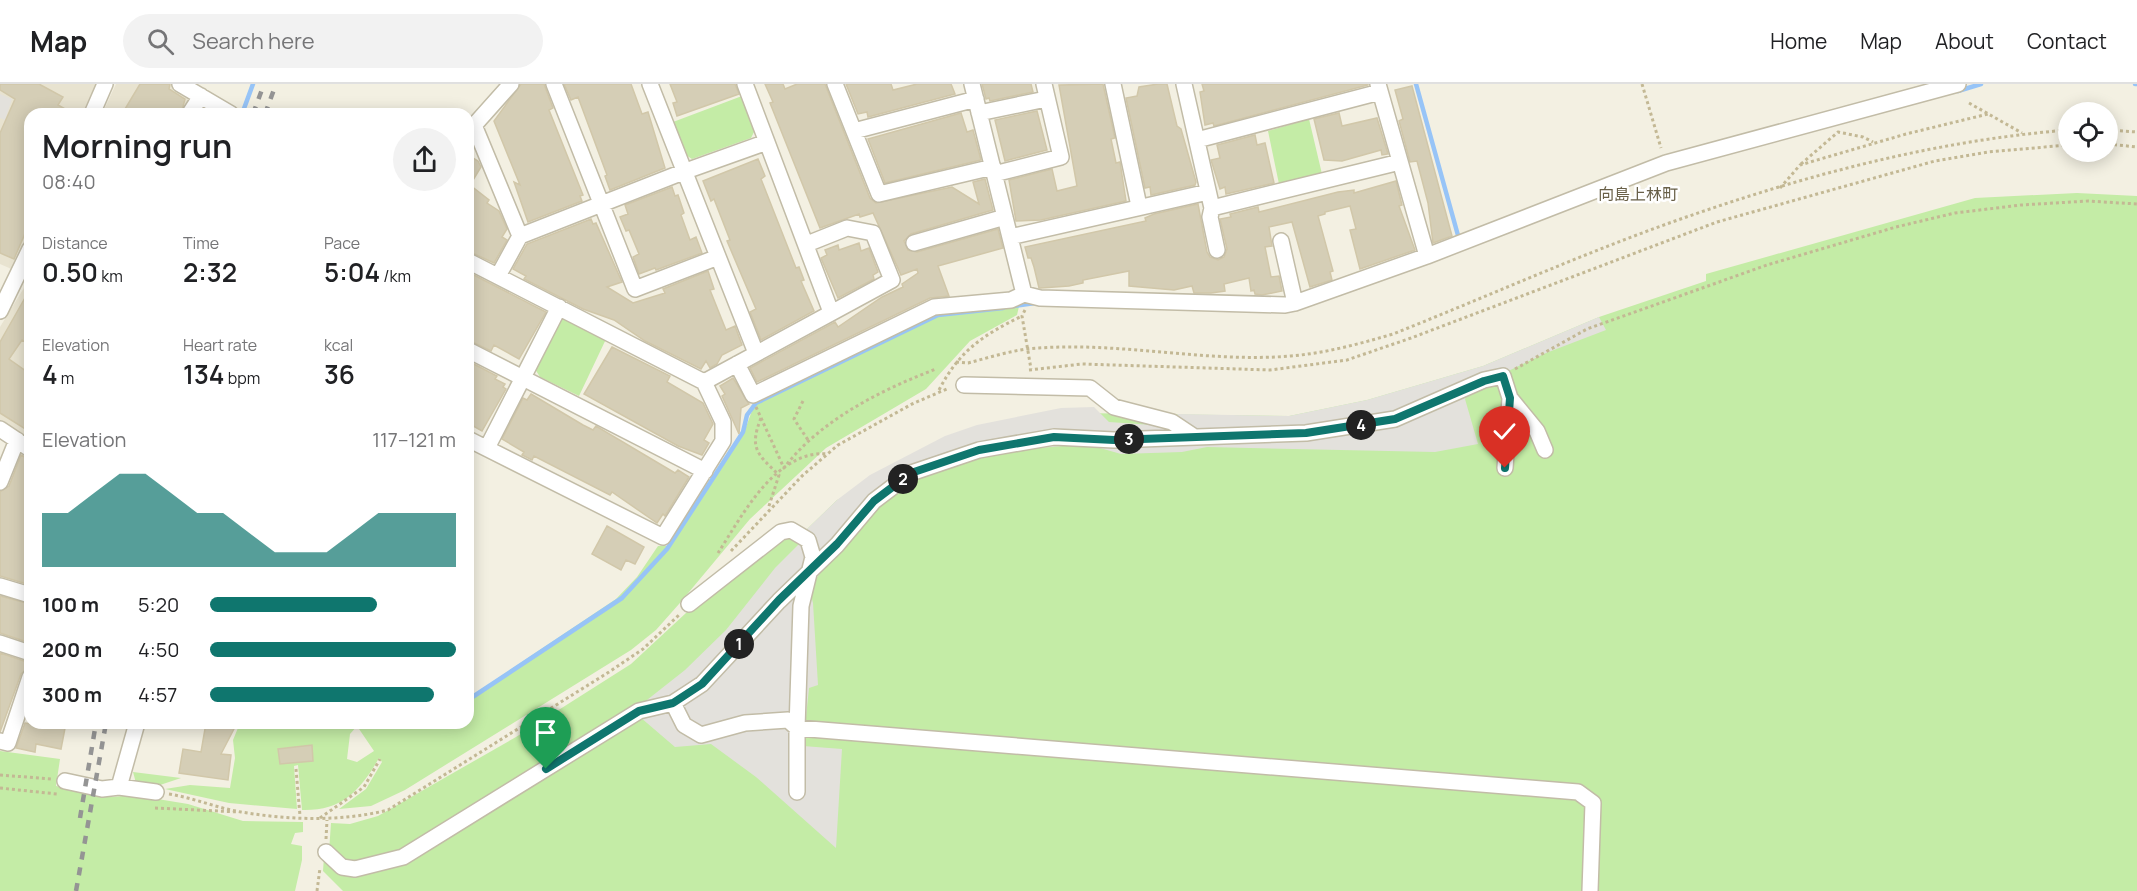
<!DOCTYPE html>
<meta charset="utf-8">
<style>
body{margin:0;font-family:Manrope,"Noto Sans JP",sans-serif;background:#f2f2f2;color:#202124;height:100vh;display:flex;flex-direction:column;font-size:22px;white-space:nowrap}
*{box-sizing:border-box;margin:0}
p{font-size:20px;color:#757577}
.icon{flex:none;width:33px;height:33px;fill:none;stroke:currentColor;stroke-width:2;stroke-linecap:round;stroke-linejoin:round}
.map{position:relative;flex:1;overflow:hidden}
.sheet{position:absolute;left:24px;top:24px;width:450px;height:621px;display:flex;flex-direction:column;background:#fff;border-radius:18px;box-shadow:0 3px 15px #0003}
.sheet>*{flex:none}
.controls{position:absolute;left:2058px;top:18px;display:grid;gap:12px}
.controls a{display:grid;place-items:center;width:60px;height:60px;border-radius:50%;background:#fff;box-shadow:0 3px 15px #0003;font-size:30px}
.pin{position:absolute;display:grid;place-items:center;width:51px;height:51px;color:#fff;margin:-62px -26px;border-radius:50% 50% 50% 0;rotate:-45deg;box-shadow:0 0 6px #0007}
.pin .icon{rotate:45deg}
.km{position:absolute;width:30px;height:30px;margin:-15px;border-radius:50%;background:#222;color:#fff;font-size:16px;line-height:30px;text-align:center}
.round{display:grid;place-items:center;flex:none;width:63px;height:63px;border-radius:32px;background:#f2f2f2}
.summary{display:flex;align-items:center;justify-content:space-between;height:102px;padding:0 18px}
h1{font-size:33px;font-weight:600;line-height:45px}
.stats{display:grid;grid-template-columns:repeat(3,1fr);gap:9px;height:102px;padding:6px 18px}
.stats div{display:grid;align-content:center}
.stats b{font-size:26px;font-weight:600}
.stats small{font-size:16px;font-weight:400}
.stats p{font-size:16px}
.chart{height:168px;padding:12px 18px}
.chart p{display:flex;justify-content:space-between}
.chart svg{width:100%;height:108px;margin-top:6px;fill:#0f766e;opacity:.7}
ul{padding:0 18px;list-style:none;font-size:20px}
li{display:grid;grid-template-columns:96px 72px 1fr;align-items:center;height:45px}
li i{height:15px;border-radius:8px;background:#0f766e}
header{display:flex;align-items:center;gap:36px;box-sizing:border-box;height:84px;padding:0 30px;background:#fff;border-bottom:2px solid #e0e0e0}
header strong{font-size:28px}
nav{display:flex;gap:33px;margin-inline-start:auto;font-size:21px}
.search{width:420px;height:54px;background:#f2f2f2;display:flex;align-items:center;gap:15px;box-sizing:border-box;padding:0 21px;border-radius:33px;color:#757577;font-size:22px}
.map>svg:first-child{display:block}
.residential{fill:#e8e3d0}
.green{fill:#c4eca6;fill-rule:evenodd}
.parking{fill:#e3e1dc}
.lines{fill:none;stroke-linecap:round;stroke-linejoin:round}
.stream{stroke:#97c4f7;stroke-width:4.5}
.building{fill:#d5ceb6;stroke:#d1c7a9;stroke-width:1.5}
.minor-casing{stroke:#c2bca7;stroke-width:18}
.path{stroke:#c3b894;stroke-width:3;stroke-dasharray:3 3;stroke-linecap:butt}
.minor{stroke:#fff;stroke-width:15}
.rail{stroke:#949494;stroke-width:4.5;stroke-dasharray:8 8;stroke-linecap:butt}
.route-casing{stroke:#fff;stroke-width:12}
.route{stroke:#0f766e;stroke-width:8}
.labels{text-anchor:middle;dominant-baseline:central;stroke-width:5;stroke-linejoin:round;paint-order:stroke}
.neighbourhood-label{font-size:16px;fill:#696048;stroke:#fff}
</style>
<header>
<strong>Map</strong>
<div class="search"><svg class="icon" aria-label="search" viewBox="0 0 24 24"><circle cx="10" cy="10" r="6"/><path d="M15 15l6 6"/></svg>Search here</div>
<nav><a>Home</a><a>Map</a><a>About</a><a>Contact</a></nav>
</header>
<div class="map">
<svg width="2137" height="807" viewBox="0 0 2137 807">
<rect width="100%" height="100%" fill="#f3f0e2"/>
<!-- residential -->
<path class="residential" d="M0 0H99L86 30H30V156L16 187 0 180Z
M116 0H170L188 10 191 30H102Z
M30 194V359L0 339V243Z"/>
<!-- green -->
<path class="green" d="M742 12 756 44 751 54 692 75 683 69 673 38Z
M1309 35 1322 90 1279 100 1268 47Z
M2077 109 2137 112V807H343L323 787 324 773 338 786 395 770 346 781 329 768 331 739 350 740 378 732 516 653 631 580 700 516 782 455 791 454 805 447 837 416 911 378 1080 329 1289 332 1367 316 1483 282 1599 233 1706 197V190L1975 114Z
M1020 218 1017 231 970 257 926 305 826 364 750 435 679 520 656 546 631 566 405 706 371 722 339 725 366 705 382 678 379 674C360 707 342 727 302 726L298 681 294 682 297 725 229 719 165 705 190 701 230 704 235 674 233 656 240 639H468V614L616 515 637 493 658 462H669L743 351 756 316 936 227ZM357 642 374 667 357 678 347 675 350 650Z
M569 234 607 253 579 312 540 293 535 285 558 237Z
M0 667 60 675 56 702 112 713 133 711 188 720 243 737 303 738V748L295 749 291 760 302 762V776L295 807H0Z
M133 688 181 694 154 703 136 699Z"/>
<!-- parking -->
<path class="parking" d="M0 10 12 15 5 36 0 34Z
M1599 233 1606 246 1546 269 1469 306 1465 315 1478 360 1435 368 1207 363 1182 368 1121 370 1086 360 983 369 907 395 881 414 809 503 813 519 818 601 809 604 803 662 842 665 836 764 756 693 711 660 675 663 633 627 685 586 726 546 775 484 801 458 805 447 837 416 870 391 945 352 977 341 1061 324 1094 323 1109 338 1168 342 1178 330 1289 332 1367 316 1483 282Z"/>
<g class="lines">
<!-- stream -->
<path class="stream" d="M1416 0 1459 155
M2135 0H2137
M1958 7 1981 0
M242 30 253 0
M1014 222 1035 219
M468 616 622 514 667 465 743 348 747 331 756 319 938 231 1003 224"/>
</g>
<!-- building -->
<path class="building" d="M0 0H39L63 13 58 21 74 30H30V138L14 175 0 169V49L15 15 0 6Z
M140 0H170L169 5 185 15 181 30H122Z
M521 0H544L553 24 549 26 583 111 580 112 582 117 528 138 514 98 520 101 494 37Z
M564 0H631L642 30 648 28 665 84 610 106 605 92 607 91 578 13 571 16Z
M670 0H735L739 10 677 32 673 19 677 18Z
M765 0H783L785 5 797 0H825L870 114 876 119 952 103 979 120 973 98 985 95 993 126 911 150 904 157 908 166 917 168 998 145 1003 164 938 182 949 212 930 214 757 298 750 284 835 238 838 243 882 213 903 203 902 200 918 189 917 185 901 191 873 129 860 133 859 130 820 144 770 19 773 18Z
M846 0H891L893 6 917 0H951L955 10 868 33 867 28 858 30Z
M982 0H1031L1033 8 990 17 989 14 986 15Z
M1103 0 1115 54 1111 55 1116 79 1120 78 1126 117 1041 136 1016 137 1009 96 1052 85 1057 107 1077 102 1059 1Z
M1158 0H1167L1177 42 1181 45 1196 98 1195 101 1151 111 1150 103 1145 104 1126 14 1137 12 1139 3Z
M1202 0H1368V1L1214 42 1213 39 1205 41 1200 8 1204 7Z
M1412 2 1452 152 1433 159 1428 119 1417 77 1410 78 1399 37 1403 35 1395 6Z
M1037 27 1047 66 1005 77 995 36Z
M961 29 967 48 973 46 981 76 885 99 868 55Z
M1339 29 1342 42 1377 34 1388 70 1382 71 1381 66 1342 77 1324 76 1314 35Z
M1255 51 1257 61 1265 59 1274 99 1226 110 1225 103 1220 105 1211 76 1220 74 1217 61Z
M468 71 478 77 481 83 470 101 489 116 487 119 499 127 507 145 502 153 507 156 494 179 468 167Z
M758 75 765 92 761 95 796 184 799 183 804 196 801 197 814 227 761 256 750 228 756 225 727 157 730 156 714 115 711 117 703 97Z
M1396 97 1402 121 1399 122 1415 166 1360 185 1350 146 1356 145 1350 122 1325 128V130L1318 132 1333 187 1330 188 1332 196 1310 203 1292 138 1269 143 1272 162 1265 163 1271 193 1279 192 1282 207 1262 211 1255 210 1254 206 1251 207 1249 194 1224 200 1225 207 1211 209H1194L1192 202 1174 206 1129 202V187L1083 196V199L1069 202 1041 204H1039L1034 183 1031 174H1028L1025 163 1146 137 1145 134 1154 130 1198 120 1207 168 1210 173 1218 176 1224 173 1227 165 1220 135 1231 133 1230 130 1258 123 1259 128 1338 108 1354 106V109Z
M672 103 675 112 678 111 684 129 681 131 690 156 696 153 702 169 656 186 655 184 639 190 633 173 639 170 629 146 626 147 620 133 628 130 625 121Z
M591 135 593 140 596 139 622 198 607 203 633 219 665 209 663 205 708 187 714 205 710 206 726 246 735 242 742 261 722 271 717 280 710 284 706 277 701 285 645 257 614 236 583 225 524 195 526 192 513 185 527 160Z
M859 159 861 167 869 164 878 188 873 191 874 195 838 214 821 174 827 171 825 166 838 161 839 166Z
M468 188 546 228 519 275 494 261 491 267 468 256Z
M30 205V261L22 256 9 275 30 290V348L0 329V258Z
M612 263 670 292 667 298 703 319 713 340 704 356 709 359 702 371 678 362 584 310Z
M468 277 497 292 495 295 505 300 503 303 506 305 482 347 468 339Z
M733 294 749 320 741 324 739 350 722 312 725 310 720 302Z
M531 310 583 341 593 346 596 342 675 389 678 386 689 393 665 432 663 430 657 439 612 408 610 411 534 372 532 376 522 371 524 368 502 355 523 314 527 316Z
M21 371 30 376V501L0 492V408L9 402Z
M607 442 644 463 635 480 626 476 621 486 592 470Z
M0 512 30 520V559L0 549Z
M0 569 30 579 29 583 21 590 0 648Z
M25 639 48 643 49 639H66L61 665 36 660 35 668 16 664Z
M206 639H237L221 670 231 671 228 696 179 689 183 665 201 668Z
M312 661 313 677 280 680 278 665Z"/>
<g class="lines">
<defs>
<path id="minor" d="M180 0 231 30
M554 0 635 205 718 173
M650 0 756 269
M745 0 831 228
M835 0 879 110 993 83
M972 0 1024 210
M1113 0 1139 122
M1184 0 1212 124 1210 133 1217 166
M1378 0 1427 172
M190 29 201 12
M979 29 1046 15
M92 30 105 0
M474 41 520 152 683 88 767 58
M469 47 511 0
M854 47 976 15
M1197 56 1380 8
M994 90 1061 73 1044 0
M1212 124 1400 78
M1010 153 1208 108
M1281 157 1295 219
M914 159 1005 133
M468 177 704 298 723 338V357L663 453 468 355
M498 192 520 152
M0 227 30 165
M468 266 705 387
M737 280 753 311 934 223 1011 216 1024 210 1040 214 1285 221 1295 219 1427 172 1666 79 1958 0
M704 298 892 196 873 149 847 144 807 160
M964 301 1090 304 1114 323 1172 338 1193 352
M1510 314 1537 347 1545 366
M0 345 30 365
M487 364 559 223
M0 398 17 356
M0 502 30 511
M689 520 781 448 791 446 808 456 813 473 801 522 797 644 1578 708 1593 719 1590 807
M0 559 30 569
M673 619 684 641 701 651 745 639 788 636 797 644V708
M0 657 8 659 30 593
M65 697 102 705 119 703 156 708
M119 703 137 639
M326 768 342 783 355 785 403 773 639 627 673 619 702 600 779 517 837 461 874 417 911 389 979 366 1054 353 1114 356 1306 349 1395 335 1484 296 1503 292 1510 314 1505 384"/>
</defs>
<!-- minor casing -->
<use href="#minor" class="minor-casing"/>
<!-- path -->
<path class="path" d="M1642 0 1661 64
M1969 19 2022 49
M2108 46 2137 48
M2108 60 2137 63
M1801 80 1838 48 1863 53 1873 58
M1780 104 1800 81 1906 50 1988 30
M1025 226 1022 232 1031 285
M956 278 968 279C991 273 1015 265 1039 264 1123 258 1207 279 1291 272 1326 269 1359 260 1393 250 1496 209 1597 163 1701 128 1821 87 1943 56 2068 46
M1515 285 1587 245 1767 181 1896 143 1955 129 2021 121 2088 117 2137 120
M1029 286 1082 280 1270 286 1347 276 1411 254 1717 138 1935 77 1988 68 2068 61
M939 306C959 267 983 251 1022 232
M803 317 794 335 808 356
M756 323 784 384C820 336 881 306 936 285
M761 334C749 364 757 370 779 391L768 425
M731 467 802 392 838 361 912 320 949 304
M718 469C742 432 776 365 828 370
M296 685 300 732
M0 691 52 695
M0 704 57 710
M169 710C194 714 217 724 241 728 289 736 341 738 388 726L609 588 643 565 680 530
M155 724 239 728
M320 734 364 703 380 675
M326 755 327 736
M317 807 320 784"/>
<!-- minor -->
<use href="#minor" class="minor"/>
<!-- rail -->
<path class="rail" d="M253 30 264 0
M265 30 276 0
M80 734 96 639
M76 807 106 639"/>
</g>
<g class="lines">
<defs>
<path id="route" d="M546 685 639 627 673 619 702 600 779 516 837 460 874 417 911 389 979 366 1054 353 1114 356 1306 349 1395 335 1484 297 1503 292 1510 314 1505 384"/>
</defs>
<!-- route casing -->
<use href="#route" class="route-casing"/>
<!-- route -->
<use href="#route" class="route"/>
</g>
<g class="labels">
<!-- neighbourhood labels -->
<g class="neighbourhood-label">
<text x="1638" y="110">向島上林町</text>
</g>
</g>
</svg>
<div class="controls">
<a><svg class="icon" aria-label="locate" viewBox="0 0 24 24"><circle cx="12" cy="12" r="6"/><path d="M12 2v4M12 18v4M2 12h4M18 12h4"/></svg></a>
</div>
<div class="pin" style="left:546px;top:685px;background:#1e9e55"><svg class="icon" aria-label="arrive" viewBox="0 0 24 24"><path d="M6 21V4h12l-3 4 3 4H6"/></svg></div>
<div class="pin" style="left:1505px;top:384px;background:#d93025"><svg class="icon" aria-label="check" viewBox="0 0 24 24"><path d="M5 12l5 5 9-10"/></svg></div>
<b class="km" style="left:739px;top:560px">1</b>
<b class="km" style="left:903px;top:395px">2</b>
<b class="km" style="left:1129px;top:355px">3</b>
<b class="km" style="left:1361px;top:341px">4</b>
<section class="sheet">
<div class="summary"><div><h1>Morning run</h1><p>08:40</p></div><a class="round"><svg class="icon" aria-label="share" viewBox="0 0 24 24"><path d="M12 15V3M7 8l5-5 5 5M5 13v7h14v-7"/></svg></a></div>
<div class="stats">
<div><p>Distance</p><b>0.50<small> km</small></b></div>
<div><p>Time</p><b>2:32</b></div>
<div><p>Pace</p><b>5:04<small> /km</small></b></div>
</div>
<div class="stats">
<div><p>Elevation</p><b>4<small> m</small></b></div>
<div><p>Heart rate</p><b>134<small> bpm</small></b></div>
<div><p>kcal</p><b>36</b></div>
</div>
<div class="chart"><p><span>Elevation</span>117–121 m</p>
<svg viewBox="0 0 160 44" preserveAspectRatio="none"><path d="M0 44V22L10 22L20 14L30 6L40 6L50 14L60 22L70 22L80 30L90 38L100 38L110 38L120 30L130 22L140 22L150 22L160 22V44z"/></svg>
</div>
<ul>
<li><b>100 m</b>5:20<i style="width:68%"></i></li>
<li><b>200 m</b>4:50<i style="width:100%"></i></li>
<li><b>300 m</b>4:57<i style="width:91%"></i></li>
</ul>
</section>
</div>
